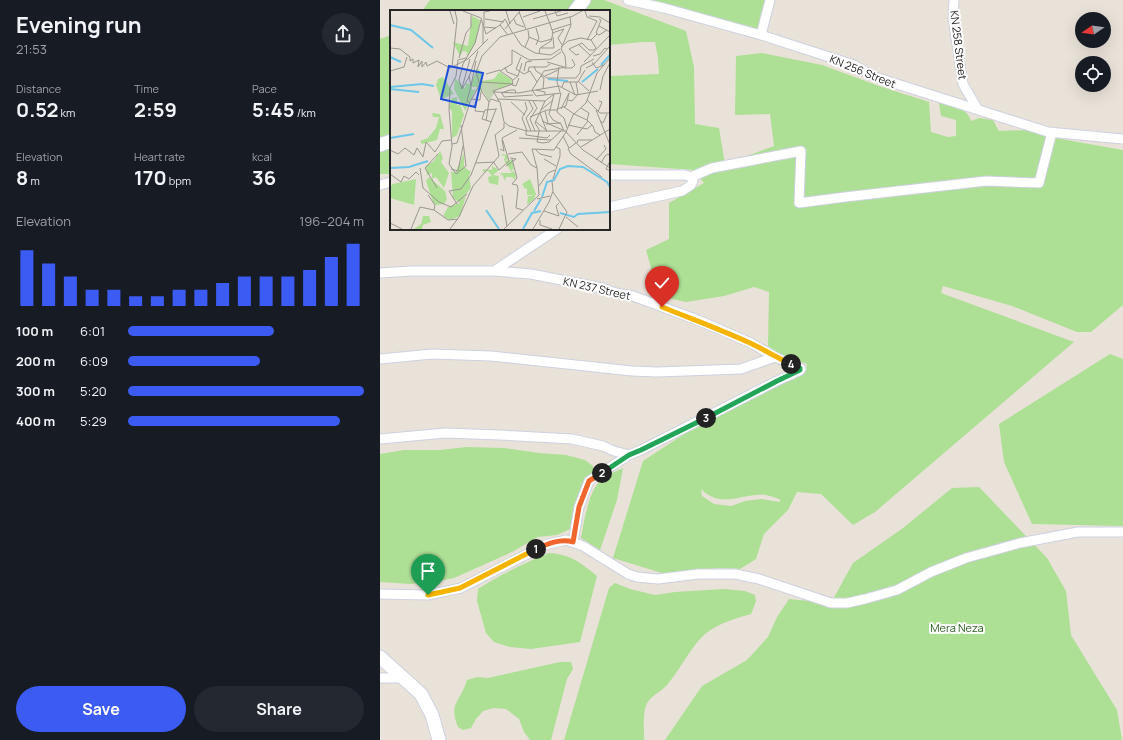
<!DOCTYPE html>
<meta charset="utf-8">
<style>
body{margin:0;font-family:Manrope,sans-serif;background:#242831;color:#f1f3f6;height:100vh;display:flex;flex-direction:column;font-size:15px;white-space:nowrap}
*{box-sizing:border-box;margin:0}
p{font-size:13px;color:#9ea1a6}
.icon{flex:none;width:22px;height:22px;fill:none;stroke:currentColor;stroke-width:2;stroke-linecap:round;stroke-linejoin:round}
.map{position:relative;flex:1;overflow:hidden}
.drawer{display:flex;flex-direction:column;background:#171b24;width:380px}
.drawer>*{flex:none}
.needle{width:26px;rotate:257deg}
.buttons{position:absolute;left:695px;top:12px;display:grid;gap:8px}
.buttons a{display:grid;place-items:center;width:36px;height:36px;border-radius:50%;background:#171b24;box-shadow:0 4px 16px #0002;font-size:20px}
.pin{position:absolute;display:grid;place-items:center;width:34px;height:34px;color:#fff;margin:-41px -17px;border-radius:50% 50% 50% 0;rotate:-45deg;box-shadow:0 0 4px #0007}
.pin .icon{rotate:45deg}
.km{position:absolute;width:20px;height:20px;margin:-10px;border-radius:50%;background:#222;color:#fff;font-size:11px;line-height:20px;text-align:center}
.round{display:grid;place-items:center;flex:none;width:42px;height:42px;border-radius:21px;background:#242831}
.summary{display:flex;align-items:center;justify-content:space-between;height:68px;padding:0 16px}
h1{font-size:22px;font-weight:700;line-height:30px}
.figures{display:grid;grid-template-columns:repeat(3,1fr);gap:6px;height:68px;padding:4px 16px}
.figures div{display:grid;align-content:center}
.figures b{font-size:20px;font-weight:700}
.figures small{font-size:11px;font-weight:400}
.figures p{font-size:11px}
.chart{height:112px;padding:8px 16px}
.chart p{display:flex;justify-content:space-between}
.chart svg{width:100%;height:72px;margin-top:4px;stroke:#3b5bf3;stroke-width:6}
.button{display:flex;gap:8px;margin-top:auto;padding:8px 16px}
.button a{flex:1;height:46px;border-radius:24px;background:#3b5bf3;color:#fff;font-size:16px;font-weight:700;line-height:46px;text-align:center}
.button a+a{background:#242831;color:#f1f3f6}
ul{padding:0 16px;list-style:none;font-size:13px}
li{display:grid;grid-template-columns:64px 48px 1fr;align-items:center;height:30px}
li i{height:10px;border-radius:5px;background:#3b5bf3}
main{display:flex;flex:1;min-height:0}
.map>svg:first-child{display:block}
.green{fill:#addf95;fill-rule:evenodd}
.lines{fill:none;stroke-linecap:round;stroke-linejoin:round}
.street-casing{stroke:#cdd1e0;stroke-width:11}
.secondary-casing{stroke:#cdd1e0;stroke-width:15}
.street{stroke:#fff;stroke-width:9}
.secondary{stroke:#fff;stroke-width:13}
.split-1-casing{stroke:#fff;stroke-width:8}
.split-2-casing{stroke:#fff;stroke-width:8}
.split-3-casing{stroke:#fff;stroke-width:8}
.split-4-casing{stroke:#fff;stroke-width:8}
.split-5-casing{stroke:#fff;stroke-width:8}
.split-1{stroke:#f5b400;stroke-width:5}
.split-2{stroke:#f0652b;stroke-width:5}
.split-3{stroke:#22a559;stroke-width:5}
.split-4{stroke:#22a559;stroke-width:5}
.split-5{stroke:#f5b400;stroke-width:5}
.labels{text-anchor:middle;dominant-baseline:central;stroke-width:4;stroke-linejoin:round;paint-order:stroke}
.street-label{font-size:11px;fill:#262626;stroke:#fff}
.park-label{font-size:11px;fill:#285f1b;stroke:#fff}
.inset-river{fill:none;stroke:#6dc7e9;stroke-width:2}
.inset-road{fill:none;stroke:#9b9791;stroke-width:1}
.view{fill:#1d4ed8;fill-opacity:0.15;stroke:#1d4ed8;stroke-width:2}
.inset-edge{fill:none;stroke:#262626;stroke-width:2}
</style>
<main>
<section class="drawer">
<div class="summary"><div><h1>Evening run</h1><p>21:53</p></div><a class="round"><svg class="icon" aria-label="share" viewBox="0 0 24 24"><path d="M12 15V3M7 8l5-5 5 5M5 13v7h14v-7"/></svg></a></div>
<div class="figures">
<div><p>Distance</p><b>0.52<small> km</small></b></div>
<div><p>Time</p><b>2:59</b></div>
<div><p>Pace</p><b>5:45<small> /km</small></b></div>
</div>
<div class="figures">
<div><p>Elevation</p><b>8<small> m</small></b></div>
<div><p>Heart rate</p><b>170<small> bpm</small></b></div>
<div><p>kcal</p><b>36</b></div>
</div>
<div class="chart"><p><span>Elevation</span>196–204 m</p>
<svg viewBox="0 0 160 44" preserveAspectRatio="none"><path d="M5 44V10M15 44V18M25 44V26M35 44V34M45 44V34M55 44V38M65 44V38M75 44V34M85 44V34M95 44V30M105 44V26M115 44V26M125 44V26M135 44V22M145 44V14M155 44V6"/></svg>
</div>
<ul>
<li><b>100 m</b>6:01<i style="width:62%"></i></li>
<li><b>200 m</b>6:09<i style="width:56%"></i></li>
<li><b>300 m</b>5:20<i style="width:100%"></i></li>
<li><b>400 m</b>5:29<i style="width:90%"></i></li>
</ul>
<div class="button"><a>Save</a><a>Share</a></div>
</section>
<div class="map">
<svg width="743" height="740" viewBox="0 0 743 740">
<rect width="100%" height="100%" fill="#e9e2d8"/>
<!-- green -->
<path class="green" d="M50 0H224L306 31 314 67 315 124 339 128 345 164 394 146 390 114 355 115 356 56 382 53 442 65 499 86 549 102 551 132 568 137 576 136V120L561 116 559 103C573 107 587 107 591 121L599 118 613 120 619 131 648 130 681 139 743 150V305L711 332H697L632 306 563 286 561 293 694 342 495 512 473 525 441 494 417 492 408 510 384 534 376 559 360 569 338 568 285 574 233 558 263 461 324 421 425 373 427 364 405 357 388 346 389 292 374 287 344 296 306 302 279 296 266 250 289 239V203L324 183 314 170 229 164V76L279 74 278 58 275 42H263L229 45V11H42ZM321 489C342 510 363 492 386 495 391 496 397 498 401 500L399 502 382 499 365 501 351 506 334 504 322 496Z
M257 0H387L380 31Z
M11 35V174H0V39Z
M730 354 743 359V526L652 524 624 462 619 424Z
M87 447 124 448 159 453 186 455 205 460 213 466V474L195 509 190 529 177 535 158 537 132 552 74 578 59 581 30 584 0 582V454L24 450H60Z
M243 468 237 500 220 550 201 538C204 522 208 494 219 482 225 475 235 472 243 468Z
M599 487 667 558 686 591 691 635 737 710 742 740H285L322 686 367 660 388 637 397 617 409 599 451 603 473 563 523 528 572 488Z
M169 553C190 554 201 563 217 576L200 642 151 649 130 647 114 642 106 633 97 601 98 589C120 575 144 563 169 553Z
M235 583 250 589 275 595 295 592 344 589 365 591 375 595 376 601 371 614C353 619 332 625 319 640 307 654 299 671 287 685 279 694 268 696 265 709 263 718 264 730 264 740H184L229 588Z
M180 662H191L193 669 187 679 171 740H150L144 732 139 719 126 709 114 708 103 711 96 719 91 728 83 730 78 727C68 703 81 701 87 680L97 677 108 678Z"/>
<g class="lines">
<defs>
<path id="street" d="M248 0 284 8 381 35 474 65 495 77 668 132 743 139
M574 0 573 18 583 84 598 110
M381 35 390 0
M229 175H305L311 177 313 181 311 185 302 191 229 207
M311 177 332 168 421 151 419 203 465 197 606 181 659 183 672 132
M0 185 11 182
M114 271 177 229
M0 273 32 271H114L151 274 222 288 236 293 253 296 318 320 371 343 395 357 420 368 421 369 419 371 397 381 261 450 249 455 234 451 223 446 192 439 120 435 65 433 0 439
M0 359 52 354 111 356 252 371 277 372 361 369 395 357
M193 542 199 507 209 481 249 455
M0 594 48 595 81 588 165 545 186 540 203 546 248 574 257 577 278 579 318 574H355L379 579 451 603H467L485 599 517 590 551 572 586 558 640 543 698 532H743
M0 678H24"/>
<path id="secondary" d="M195 11 204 0
M0 145 11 141
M0 657 41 694 52 715 59 740"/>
</defs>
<!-- street casing -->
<use href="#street" class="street-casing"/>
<!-- secondary casing -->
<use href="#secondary" class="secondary-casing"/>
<!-- street -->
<use href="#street" class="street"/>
<!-- secondary -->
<use href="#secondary" class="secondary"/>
</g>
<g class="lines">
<defs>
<path id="split-1" d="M48 595 80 588 156 549"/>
<path id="split-2" d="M156 549C167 544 181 538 193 542L199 507 209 481 222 473"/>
<path id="split-3" d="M222 473 249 455 261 450 326 418"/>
<path id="split-4" d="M326 418 397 381 420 370V368L411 364"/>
<path id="split-5" d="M282 307C312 319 342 330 370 343 385 350 397 358 411 364"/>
</defs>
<!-- split-1 casing -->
<use href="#split-1" class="split-1-casing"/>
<!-- split-2 casing -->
<use href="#split-2" class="split-2-casing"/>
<!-- split-3 casing -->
<use href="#split-3" class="split-3-casing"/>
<!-- split-4 casing -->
<use href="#split-4" class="split-4-casing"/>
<!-- split-5 casing -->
<use href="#split-5" class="split-5-casing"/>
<!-- split-1 -->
<use href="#split-1" class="split-1"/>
<!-- split-2 -->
<use href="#split-2" class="split-2"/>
<!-- split-3 -->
<use href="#split-3" class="split-3"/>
<!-- split-4 -->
<use href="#split-4" class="split-4"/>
<!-- split-5 -->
<use href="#split-5" class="split-5"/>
</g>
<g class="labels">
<!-- street labels -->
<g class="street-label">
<text transform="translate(579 45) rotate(83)">KN 258 Street</text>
<text transform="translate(483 71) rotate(22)">KN 256 Street</text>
<text transform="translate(217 288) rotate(13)">KN 237 Street</text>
</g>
<!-- park labels -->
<g class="park-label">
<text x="577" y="627">Mera Neza</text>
</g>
</g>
<!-- overview -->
<g transform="translate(10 10)">
<rect width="220" height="220" fill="#e9e2d8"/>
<path d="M82 6 90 10 86 32 77 47V42L73 41 70 46 63 32 78 36ZM88 58 93 67 92 71 104 69 109 62 121 69 122 74 105 80 109 76 92 74 91 82 87 80 88 77H82V80L86 79 75 101 64 79 65 68 75 78 76 73 80 74ZM53 67 64 84 51 89 46 75 48 69ZM67 87V96L70 94 74 105 67 125 62 128V101L59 98 62 88ZM42 103 50 104 54 119H50L47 130 32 134 30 131 38 128 46 118 49 107H43ZM50 141 53 148 51 152 59 163 54 178 46 167 42 169V163L33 167 37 165 36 156 44 151ZM74 143V157L81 162 79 166 81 178 71 190 76 186 70 206 60 210 53 206 58 197 70 193 63 188 61 161 65 163ZM112 144 117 145 118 149 115 151 122 150 124 159 121 160 126 164 125 170 122 167H116L115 171 112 164 110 166 111 163H122L114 150 115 146 111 145ZM102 156 109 160 103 165 109 166 108 175 99 173 98 167 102 166 98 161 93 162V159L102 160ZM39 167 55 181 57 189 54 194 46 195 43 192 36 171ZM26 169 24 195 0 188V177L3 174ZM140 169 146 184 144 189 137 195 138 186H141L144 185H137V178L135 179 132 174ZM33 206H39L41 212 33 215 32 219H24L31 214Z" fill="#addf95"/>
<path d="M91 72 110 75 99 91 92 80Z" fill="#c0d2b0"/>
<path class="inset-river" d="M0 15 21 20 43 38M0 47 11 52M211 55 220 45M158 69 178 71M192 72 208 59M0 77 32 74 44 76M0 79 29 82M0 128 24 124M0 158 19 157 38 151M152 187 157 172 164 170 170 159 178 156 193 157 217 172 220 177M96 200 109 219M144 201 151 189M170 203 184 207 188 204 220 202M133 219 142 203 151 201"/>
<path class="inset-road" d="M60 1 64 14M73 1 91 8 96 24 110 15 118 25M116 1 120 14M155 1 160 14M165 1 167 6 178 3M195 1 197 7 207 11 197 30M129 2 136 19M199 6 210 7 220 13M133 7 150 1M95 9 114 12M124 9 126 14 134 17M143 9 171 1M93 14V34M94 15V2L100 1M110 15 115 9 123 24M209 16 220 22M94 17 106 18M146 18 149 28 146 35M115 19 130 1M162 20 181 14M162 23 174 19M206 23 211 10 209 9M206 23 209 25 217 20M124 24 131 35 145 43 161 45 170 39M139 27 151 32 162 29M188 34 201 46M172 35 168 28 174 19M135 37 139 28 138 20M171 37 178 31 191 28 201 30 207 24M0 38 10 39 20 47V51L23 49V53L29 50 28 57 32 51V57L36 52 37 56 47 51 60 58 78 49 98 29M151 38H164L163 27M179 39 192 33 199 40H204L206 38 201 30M179 39 186 45 189 44M149 44 150 38 161 31 163 23 160 14M203 46 210 44 215 38 217 39M131 47 126 59 134 64 140 61 147 72M69 48 76 23 81 17V5M157 52 174 57M194 52 220 25M202 52 206 58 214 55M144 56 146 61 157 68H186L190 63 191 56 204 49M62 57 67 10 65 1M115 57 117 62 128 66M169 57 167 72 170 82M174 58H182L185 55 182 49M196 58 204 54 220 36M0 61 14 57 17 47M134 61 136 52 142 51M138 62 139 57H156L160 54M96 64 110 60M79 66 81 76 86 51M151 66 154 68 153 79M155 66 168 60M123 70 128 66 132 53M188 71 199 81M180 72 185 85M122 75 126 76 129 68M169 76 186 85 208 81M172 77 174 72H188L195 60M72 78 80 49M72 79 69 70 73 54 85 33 91 10M72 79 79 67 88 41M146 80 155 82V85M210 80 213 66 220 53M103 82 128 83 169 76M111 83 120 80H125L126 83M112 83 114 87 143 85M164 84 159 104 163 110 171 114 174 121M81 89 90 90 91 82M107 89 155 91 164 84M87 90 85 101 95 102M178 90 182 91 188 84 186 72M197 90 210 103H220M109 91 103 81 123 74 122 69 110 61 122 54V40L139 50 161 49 171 42M139 91 143 99 136 108 141 121M143 91 147 98 140 109 145 121M121 92 135 105M135 92 137 99 132 108 137 121M80 93 77 91 81 76M174 97 184 104M191 98 199 103 197 110M167 99 176 96 179 83M171 99 179 83M151 100 163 90M206 100 220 135M155 101 158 113M208 102 212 92 209 91M150 103 157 122M184 104 197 110 203 116 205 122 210 125M140 107 157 100H167M96 111 99 92M145 111 156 120M152 111 173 120M210 111 213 113 217 104M102 112 92 109 95 100 107 99M156 114 171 113M71 115 76 156 66 164 59 154 62 136 59 99 60 78 66 66 68 50 76 48M178 115 197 119 202 115M177 118 174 108 167 102 171 83 146 86 142 80 154 61 176 57 175 46 171 39 181 15 180 7M136 121V125L157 128 160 125M149 121 147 132 153 133 159 132 171 121M150 121 145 113 155 91M177 121H137L119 116 114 112 110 92 101 89 99 92 92 82 86 62 92 46 110 27 183 6 192 1M176 122 193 140 220 158M187 125 198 111M173 126 179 138M112 128 127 120M129 128 161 130M186 133 178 139 181 144 212 167M187 133 188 130H202M62 134 67 133 80 92 91 72 123 74M191 137 220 119M110 139 114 141 112 130M145 139 150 144 162 147M0 140 8 144 15 138 24 145 27 138 33 147 36 132 45 142 52 131 61 130M118 144 132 142 141 155 147 158M122 149 127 168 122 174 127 175 128 179 126 198 133 200M154 149 166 156M206 150 216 139 214 135M220 151 216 159 220 161M86 153 105 152M104 153 109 160 119 151 112 128M211 153 215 146 218 144 220 146M116 156 126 149 120 148M30 158 33 178 49 192 61 197 77 184M61 159 68 161 73 136M0 164 11 172 14 166 19 169 26 162 29 165M163 169 170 146V139L166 137M149 176 158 163 165 160M47 178 35 158 48 144M163 182 177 202 169 219M38 185 45 195 44 200M112 185 117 217M147 189 160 186M67 194 59 181 71 179 81 165 106 99M154 201 169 206 166 196 169 193M176 207 188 217M150 210V215L162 219M0 213 12 219M21 219 30 197 44 200 58 210 68 209M60 219 69 207 83 176 109 146 105 125 114 118V113M114 219 149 185 147 158 142 139 164 140 176 122 183 105 196 93 207 63 220 48M143 219 159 192 163 181 162 171"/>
<path class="view" d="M59 56 93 63 85 97 51 89Z"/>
<rect width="220" height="220" class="inset-edge"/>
</g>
</svg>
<div class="buttons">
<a><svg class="needle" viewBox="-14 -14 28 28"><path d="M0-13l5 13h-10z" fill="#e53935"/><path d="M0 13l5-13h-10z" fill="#9ea1a6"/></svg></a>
<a><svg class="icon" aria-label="locate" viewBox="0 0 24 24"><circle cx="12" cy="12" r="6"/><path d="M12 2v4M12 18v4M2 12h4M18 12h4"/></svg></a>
</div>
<div class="pin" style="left:48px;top:595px;background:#1e9e55"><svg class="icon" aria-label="arrive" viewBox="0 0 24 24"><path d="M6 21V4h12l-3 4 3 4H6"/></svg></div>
<div class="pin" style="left:282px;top:307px;background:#d93025"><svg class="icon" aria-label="check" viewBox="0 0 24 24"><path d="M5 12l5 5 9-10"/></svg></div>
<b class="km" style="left:156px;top:549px">1</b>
<b class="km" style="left:222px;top:473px">2</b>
<b class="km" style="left:326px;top:418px">3</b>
<b class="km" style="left:411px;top:364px">4</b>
</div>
</main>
